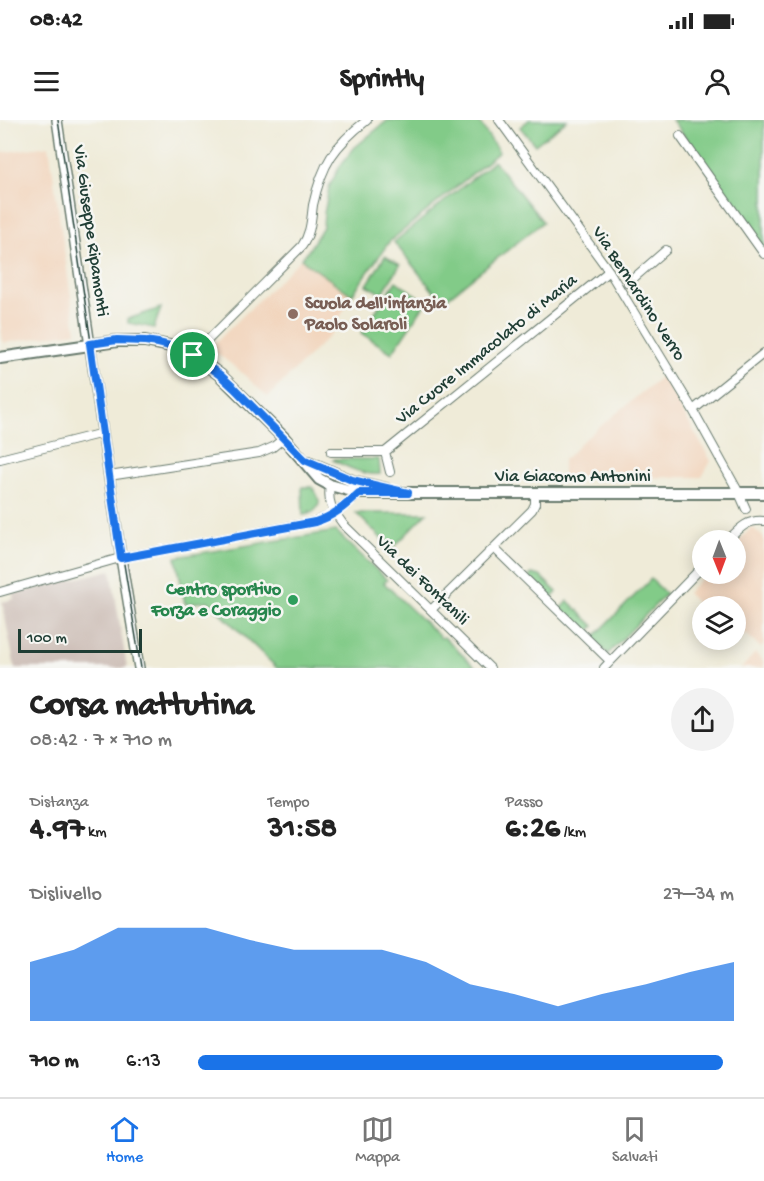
<!DOCTYPE html>
<html lang="it">
<meta charset="utf-8">
<style>
body{margin:0;font-family:"Gochi Hand",sans-serif;background:#f2f2f2;color:#222;height:100vh;display:flex;flex-direction:column;font-size:22px;white-space:nowrap}
*{box-sizing:border-box;margin:0}
p{font-size:20px;color:#767676}
.icon{flex:none;width:33px;height:33px;fill:none;stroke:currentColor;stroke-width:2;stroke-linecap:round;stroke-linejoin:round}
.map{position:relative;height:548px;overflow:hidden}
.panel{display:flex;flex-direction:column;background:#fff;flex:1}
.panel>*{flex:none}
.needle{width:39px;rotate:179deg}
.tools{position:absolute;left:692px;top:410px;display:grid;gap:12px}
.tools a{display:grid;place-items:center;width:54px;height:54px;border-radius:50%;background:#fff;box-shadow:0 3px 15px #0003;font-size:30px}
.scale{position:absolute;left:18px;bottom:15px;width:124px;box-sizing:border-box;padding-left:6px;border:3px solid #1f3d34;border-top:0;font-size:16px;line-height:21px;white-space:nowrap;color:#1f3d34;-webkit-text-stroke:4px #f6f6f2;paint-order:stroke}
.pin{position:absolute;display:grid;place-items:center;width:51px;height:51px;color:#fff;margin:-26px;border:3px solid #fff;border-radius:50%;box-shadow:0 2px 6px #0007}
.round{display:grid;place-items:center;flex:none;width:63px;height:63px;border-radius:32px;background:#f2f2f2}
.overview{display:flex;align-items:center;justify-content:space-between;height:102px;padding:0 30px}
h1{font-size:33px;font-weight:800;line-height:45px}
.figures{display:grid;grid-template-columns:repeat(3,1fr);gap:9px;height:102px;padding:6px 30px}
.figures div{display:grid;align-content:center}
.figures b{font-size:30px;font-weight:800}
.figures small{font-size:16px;font-weight:400}
.figures p{font-size:16px}
.chart{height:168px;padding:12px 30px}
.chart p{display:flex;justify-content:space-between}
.chart svg{width:100%;height:108px;margin-top:6px;fill:#1a73e8;opacity:.7}
ul{padding:0 30px;list-style:none;font-size:20px}
li{display:grid;grid-template-columns:96px 72px 1fr;align-items:center;height:45px}
li i{height:15px;border-radius:8px;background:#1a73e8}
.status{display:flex;justify-content:space-between;align-items:center;height:42px;padding:0 30px;background:#fff;direction:ltr}
.status svg{height:16px;fill:currentColor}
header{display:flex;justify-content:space-between;align-items:center;height:78px;padding:0 30px;background:#fff;font-size:27px;font-weight:800}
.tabs{display:flex;justify-content:space-around;align-items:center;height:84px;border-top:2px solid #e0e0e0;background:#fff;font-size:16px;color:#767676}
.tabs a{display:grid;justify-items:center;gap:3px}
.tabs .on{color:#1a73e8}
.map>svg:first-child{display:block}
.built{fill:#f2d5bd}
.industrial{fill:#cfc1ba}
.green{fill:#82cb88;stroke:#50845e;stroke-width:1.5}
.lines{fill:none;stroke-linecap:round;stroke-linejoin:round}
.minor-casing{stroke:#687a6d;stroke-width:10}
.tertiary-casing{stroke:#687a6d;stroke-width:12}
.secondary-casing{stroke:#687a6d;stroke-width:14}
.minor{stroke:#fff;stroke-width:8}
.tertiary{stroke:#fff;stroke-width:9}
.secondary{stroke:#fff;stroke-width:10}
.tram{stroke:#1f3d34;stroke-width:1.5}
.route-casing{stroke:#fff;stroke-width:12}
.route{stroke:#1a73e8;stroke-width:8}
.education-dot{fill:#8d6e63;stroke:#f6f6f2;stroke-width:2}
.leisure-dot{fill:#2e9e5b;stroke:#f6f6f2;stroke-width:2}
.labels{text-anchor:middle;dominant-baseline:central;stroke-width:5;stroke-linejoin:round;paint-order:stroke}
.street-label{font-size:18px;fill:#1f3d34;stroke:#f6f6f2}
.education-label{font-size:18px;font-weight:bold;fill:#785e54;stroke:#f6f6f2;text-anchor:start}
.leisure-label{font-size:18px;font-weight:bold;fill:#27864d;stroke:#f6f6f2;text-anchor:end}
</style>
<div class="status"><b>08:42</b><svg viewBox="0 0 49 12"><path d="M0 12V9h3v3zM5 12V6h3v6zM10 12V3h3v9zM15 12V0h3v12zM26 1h20v11H26zM47 4h2v5h-2z"/></svg></div>
<header><svg class="icon" aria-label="menu" viewBox="0 0 24 24"><path d="M4 6h16M4 12h16M4 18h16"/></svg>Sprintly<svg class="icon" aria-label="person" viewBox="0 0 24 24"><circle cx="12" cy="8" r="4"/><path d="M4 21q1-7 8-7t8 7"/></svg></header>
<div class="map">
<svg width="764" height="548" viewBox="0 0 764 548">
<rect width="100%" height="100%" fill="#f6f6f2"/>
<filter id="ink" filterUnits="userSpaceOnUse"><feTurbulence type="fractalNoise" baseFrequency=".0167" numOctaves="2"/><feDisplacementMap in="SourceGraphic" scale="12" xChannelSelector="R" yChannelSelector="G"/><feConvolveMatrix kernelMatrix="1 2 1 2 8 2 1 2 1" color-interpolation-filters="sRGB"/></filter>
<filter id="wash" filterUnits="userSpaceOnUse"><feTurbulence type="fractalNoise" baseFrequency=".008" numOctaves="4" result="noise"/><feDisplacementMap in="SourceGraphic" scale="24" xChannelSelector="R" yChannelSelector="G"/><feGaussianBlur stdDeviation="1.35" result="paint"/><feColorMatrix in="noise" values="0 0 0 0 0 0 0 0 0 0 0 0 0 0 0 0 0 1.4 0 .05"/><feComposite in="paint" operator="in"/></filter>
<g filter="url(#wash)">
<rect width="100%" height="100%" fill="#efebd8"/>
<!-- built -->
<path class="built" d="M49 26 76 212 3 223 0 199V33Z
M301 139 352 175 331 214 268 277 240 251 210 228Z
M662 256 711 341 702 357 563 358V340L572 333 579 324Z
M752 407 764 418V524L761 528 746 514 735 516V486H702V488L687 473 707 453H735V425Z
M755 533 764 542V548H742Z"/>
<!-- industrial -->
<path class="industrial" d="M111 450 127 548H15L2 482 14 479 13 474Z"/>
<!-- green -->
<path class="green" d="M388 0H478L499 32 389 122 352 175 301 139 308 131 323 107 324 94 329 67 340 46 354 28Z
M529 0H567L535 25 520 7Z
M672 0H764V129L680 10Z
M494 41 543 102 442 182 394 122Z
M385 136 400 145 382 174 367 165Z
M396 161 426 182 392 233 361 213Z
M161 188 154 208 128 203V199Z
M335 339H379L380 354C365 356 347 347 333 340Z
M302 367H312C319 376 324 386 311 393L310 391H309V394L303 395Z
M356 393H427L392 429Z
M336 411 387 460 384 463 441 518 444 517 476 548H277L208 481 185 484 176 437Z
M532 454 540 456 557 472 551 479 530 459V455Z
M651 459 666 474 608 534 592 519Z
M568 481 594 506 587 514 561 489Z"/>
</g>
<g filter="url(#ink)">
<g class="lines">
<defs>
<path id="minor" d="M499 0 609 151 693 290 739 373 746 389
M680 16 764 134
M628 163 666 130
M193 235 302 126C311 113 311 100 313 85 322 44 334 26 367 0
M693 290 764 233
M331 332H385
M385 332 609 151
M385 332 390 352
M0 339 103 313
M109 356 259 333 273 327 284 318
M330 365C327 384 333 390 343 404L490 548
M728 420C739 409 747 399 764 401
M494 428 610 541
M0 472 120 438 314 402 335 394 359 373
M431 490 532 390 535 384V373
M604 548 702 447"/>
<path id="tertiary" d="M57 0 121 438 139 548"/>
<path id="secondary" d="M0 238 117 221H145L170 226 193 235 220 255 284 318 319 359 330 365 359 373H764
M308 342 352 361 386 369"/>
</defs>
<!-- minor casing -->
<use href="#minor" class="minor-casing"/>
<!-- tertiary casing -->
<use href="#tertiary" class="tertiary-casing"/>
<!-- secondary casing -->
<use href="#secondary" class="secondary-casing"/>
<!-- minor -->
<use href="#minor" class="minor"/>
<!-- tertiary -->
<use href="#tertiary" class="tertiary"/>
<!-- secondary -->
<use href="#secondary" class="secondary"/>
<!-- tram -->
<path class="tram" d="M58 0 123 438 141 548"/>
</g>
</g>
<g class="lines" filter="url(#ink)">
<defs>
<path id="route" d="M117 220 145 221 158 223 170 226 193 235 220 255 234 268 305 340 352 360 408 373H359C344 387 334 396 315 402L121 438 90 224Z"/>
</defs>
<!-- route casing -->
<use href="#route" class="route-casing"/>
<!-- route -->
<use href="#route" class="route"/>
</g>
<!-- markers -->
<circle class="education-dot" cx="293" cy="194" r="6"/>
<circle class="leisure-dot" cx="293" cy="480" r="6"/>
<g class="labels">
<!-- street labels -->
<g class="street-label">
<text transform="translate(90 111) rotate(82)">Via Giuseppe Ripamonti</text>
<text transform="translate(638 174) rotate(57)">Via Bernardino Verro</text>
<text transform="translate(487 230) rotate(-39)">Via Cuore Immacolato di Maria</text>
<text x="573" y="357">Via Giacomo Antonini</text>
<text transform="translate(422 461) rotate(44)">Via dei Fontanili</text>
</g>
<!-- education labels -->
<g class="education-label">
<text x="305" y="184">Scuola dell'infanzia<tspan x="305" dy="21">Paolo Solaroli</tspan></text>
</g>
<!-- leisure labels -->
<g class="leisure-label">
<text x="281" y="470">Centro sportivo<tspan x="281" dy="21">Forza e Coraggio</tspan></text>
</g>
</g>
</svg>
<div class="tools">
<a><svg class="needle" viewBox="-14 -14 28 28"><path d="M0-13l5 13h-10z" fill="#e53935"/><path d="M0 13l5-13h-10z" fill="#767676"/></svg></a>
<a><svg class="icon" aria-label="layers" viewBox="0 0 24 24"><path d="M12 4l9 5-9 5-9-5zM3 14l9 5 9-5"/></svg></a>
</div>
<div class="scale">100 m</div>
<div class="pin" style="left:193px;top:235px;background:#1e9e55"><svg class="icon" aria-label="arrive" viewBox="0 0 24 24"><path d="M6 21V4h12l-3 4 3 4H6"/></svg></div>
</div>
<section class="panel">
<div class="overview"><div><h1>Corsa mattutina</h1><p>08:42 · 7 × 710 m</p></div><a class="round"><svg class="icon" aria-label="share" viewBox="0 0 24 24"><path d="M12 15V3M7 8l5-5 5 5M5 13v7h14v-7"/></svg></a></div>
<div class="figures">
<div><p>Distanza</p><b>4.97<small> km</small></b></div>
<div><p>Tempo</p><b>31:58</b></div>
<div><p>Passo</p><b>6:26<small> /km</small></b></div>
</div>
<div class="chart"><p><span>Dislivello</span>27–34 m</p>
<svg viewBox="0 0 160 44" preserveAspectRatio="none"><path d="M0 44V20L10 15L20 6L30 6L40 6L50 11L60 15L70 15L80 15L90 20L100 29L110 33L120 38L130 33L140 29L150 24L160 20V44z"/></svg>
</div>
<ul>
<li><b>710 m</b>6:13<i style="width:98%"></i></li>
</ul>
</section>
<nav class="tabs">
<a class="on"><svg class="icon" aria-label="home" viewBox="0 0 24 24"><path d="M3 11l9-7 9 7M6 9v11h12V9"/></svg>Home</a>
<a><svg class="icon" aria-label="map" viewBox="0 0 24 24"><path d="M3 6l6-2 6 2 6-2v14l-6 2-6-2-6 2zM9 4v14M15 6v14"/></svg>Mappa</a>
<a><svg class="icon" aria-label="saved" viewBox="0 0 24 24"><path d="M7 4h10v16l-5-4-5 4z"/></svg>Salvati</a>
</nav>
